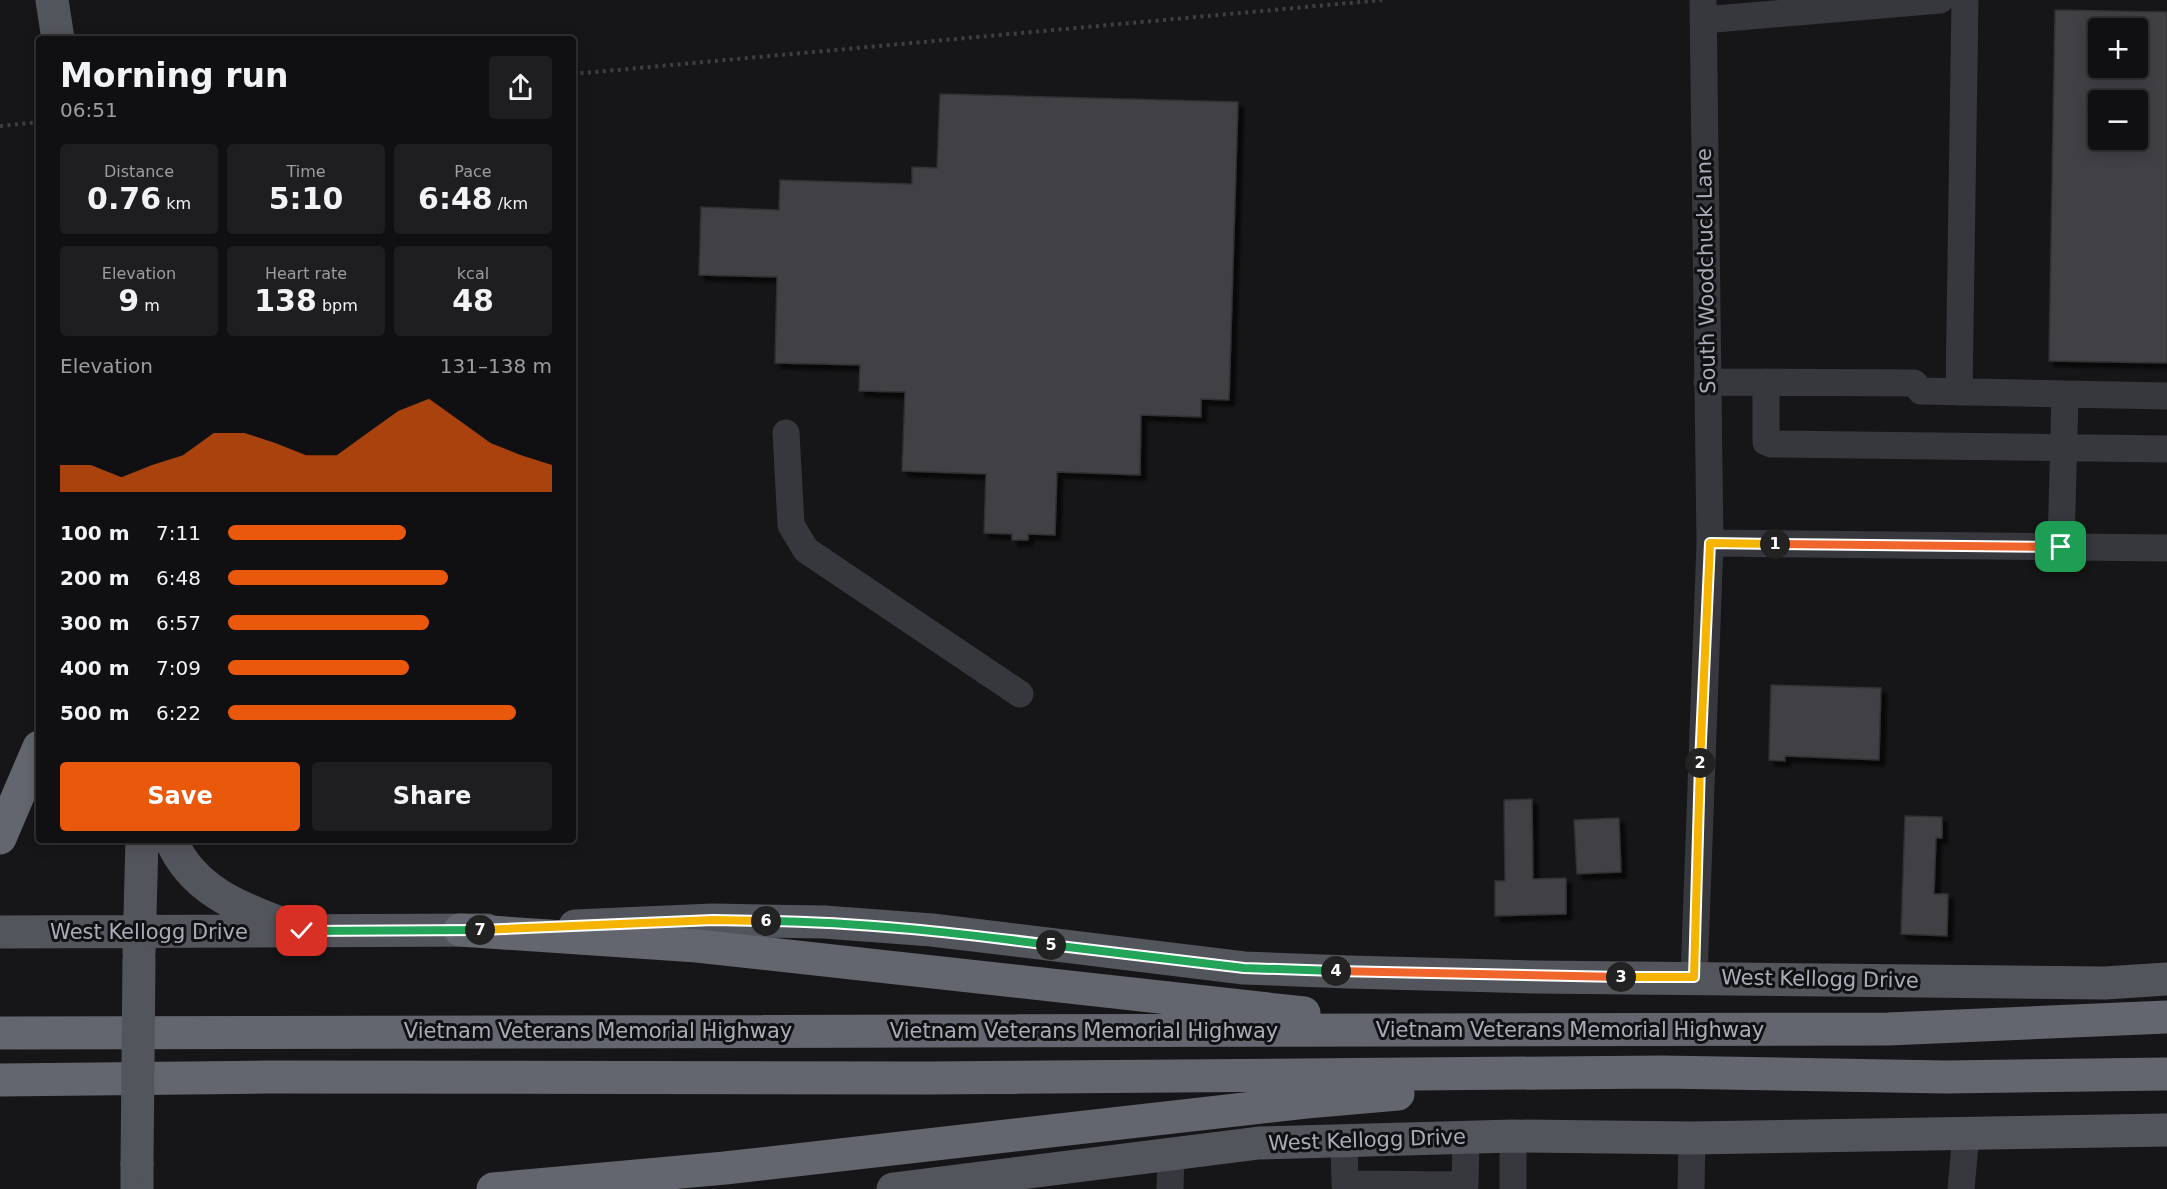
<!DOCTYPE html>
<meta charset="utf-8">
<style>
body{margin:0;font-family:"DejaVu Sans",sans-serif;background:#1e1e20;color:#f1f3f6;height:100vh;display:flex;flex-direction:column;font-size:22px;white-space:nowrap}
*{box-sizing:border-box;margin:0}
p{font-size:20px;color:#9c9d9f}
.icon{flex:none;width:33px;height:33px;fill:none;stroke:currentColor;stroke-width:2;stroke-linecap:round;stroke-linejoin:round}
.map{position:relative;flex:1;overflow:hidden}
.drawer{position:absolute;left:36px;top:36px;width:540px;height:807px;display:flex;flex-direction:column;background:#101012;border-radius:6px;box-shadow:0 3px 15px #0003,0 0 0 2px #303032}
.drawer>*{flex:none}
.buttons{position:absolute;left:2088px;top:18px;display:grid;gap:12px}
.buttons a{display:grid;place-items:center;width:60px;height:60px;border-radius:6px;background:#101012;box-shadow:0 3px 15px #0003,0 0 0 2px #303032;font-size:30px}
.pin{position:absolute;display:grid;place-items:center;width:51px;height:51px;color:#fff;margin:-26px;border-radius:12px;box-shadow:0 3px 9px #0006}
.km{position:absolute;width:30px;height:30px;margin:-15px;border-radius:50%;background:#222;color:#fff;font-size:16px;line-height:30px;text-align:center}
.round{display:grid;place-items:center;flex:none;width:63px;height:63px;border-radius:6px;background:#1e1e20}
.headline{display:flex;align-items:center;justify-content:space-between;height:102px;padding:0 24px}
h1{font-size:33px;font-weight:700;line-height:45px}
.metrics{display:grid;grid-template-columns:repeat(3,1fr);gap:9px;height:102px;padding:6px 24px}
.metrics div{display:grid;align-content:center;border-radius:6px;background:#1e1e20;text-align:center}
.metrics b{font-size:30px;font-weight:700}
.metrics small{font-size:16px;font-weight:400}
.metrics p{font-size:16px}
.chart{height:168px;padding:12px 24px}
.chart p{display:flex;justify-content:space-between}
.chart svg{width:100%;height:108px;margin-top:6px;fill:#ea580c;opacity:.7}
.primary-button{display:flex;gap:12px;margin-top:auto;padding:12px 24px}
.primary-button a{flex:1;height:69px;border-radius:6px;background:#ea580c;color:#fff;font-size:24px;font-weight:700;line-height:69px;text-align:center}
.primary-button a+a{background:#1e1e20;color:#f1f3f6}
ul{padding:0 24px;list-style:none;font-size:20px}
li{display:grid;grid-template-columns:96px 72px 1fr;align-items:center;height:45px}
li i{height:15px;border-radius:8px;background:#ea580c}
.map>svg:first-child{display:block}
.building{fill:#404145;stroke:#303034;stroke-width:1.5;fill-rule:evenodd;filter:url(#shadow)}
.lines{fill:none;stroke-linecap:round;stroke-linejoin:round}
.path{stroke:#3d3f44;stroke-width:4;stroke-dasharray:3 4.5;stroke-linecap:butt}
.minor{stroke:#37383d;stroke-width:27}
.major{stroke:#53555c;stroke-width:33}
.highway{stroke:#63666e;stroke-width:33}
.major-bridge{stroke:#53555c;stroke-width:33}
.split-1-casing{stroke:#fff;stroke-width:12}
.split-2-casing{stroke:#fff;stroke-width:12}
.split-3-casing{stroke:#fff;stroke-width:12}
.split-4-casing{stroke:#fff;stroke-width:12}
.split-5-casing{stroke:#fff;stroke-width:12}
.split-6-casing{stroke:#fff;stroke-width:12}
.split-7-casing{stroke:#fff;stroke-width:12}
.split-8-casing{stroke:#fff;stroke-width:12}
.split-1{stroke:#f0652b;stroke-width:8}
.split-2{stroke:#f5b400;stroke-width:8}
.split-3{stroke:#f5b400;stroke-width:8}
.split-4{stroke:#f0652b;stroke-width:8}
.split-5{stroke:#22a559;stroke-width:8}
.split-6{stroke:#22a559;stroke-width:8}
.split-7{stroke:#f5b400;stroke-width:8}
.split-8{stroke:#22a559;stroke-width:8}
.labels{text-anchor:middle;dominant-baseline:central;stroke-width:6;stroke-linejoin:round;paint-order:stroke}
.street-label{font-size:21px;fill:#a8adb8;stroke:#111113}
</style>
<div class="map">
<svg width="2167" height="1189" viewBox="0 0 2167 1189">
<defs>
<filter id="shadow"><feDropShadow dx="5.5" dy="5.5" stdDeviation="1.5" flood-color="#0009"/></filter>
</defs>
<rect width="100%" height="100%" fill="#161618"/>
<!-- building -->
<path class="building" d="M2055 10 2167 12V363L2049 361ZM2098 28H2138V68H2098ZM2098 100H2138V140H2098Z
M940 94 1238 102 1229 400 1201 399V417L1141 415 1140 475 1057 472 1055 535 1028 534V540H1012V534L984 533 986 474 902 471 905 392 859 391 860 365 775 363 777 277 699 275 701 207 779 210 780 180 912 184V167L937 168Z
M1771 685 1881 688 1879 760 1785 756V761L1769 760Z
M1532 799 1533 879 1566 878V914L1495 916V881H1505L1504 800Z
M1905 816 1942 817V838H1936L1934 894H1948L1947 936 1901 934Z
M1619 818 1621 872 1577 874 1574 820Z"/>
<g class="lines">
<!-- path -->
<path class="path" d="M573 74 1382 0
M0 126 39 122"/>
<!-- minor -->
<path class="minor" d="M1703 20 1940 0
M1707 382 1914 383 1921 391 2065 394 2061 547
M1766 382V442L1771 444 2167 449
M1959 392 1965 0
M2065 394 2167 396
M786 433 791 525 806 550 1020 694
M1710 543 2167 548
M1694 977 1710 543 1703 0
M1513 1136V1189
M1344 1141 1345 1184 1465 1185 1466 1137
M1170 1189 1171 1154
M1691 1189 1692 1138
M1961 1189 1966 1134"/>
<!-- major -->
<path class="major" d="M52 0 58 39
M171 840C192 889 237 907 283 924
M575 926 713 920 824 922 932 930 1244 968 1349 972 1532 977 2105 983 2167 979
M0 932 487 930
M139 952 142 840
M137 1189V1164
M893 1189 1259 1143 1513 1136 1692 1138 2167 1130"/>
<!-- highway -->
<path class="highway" d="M0 838 39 747
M460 930 697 946 1304 1013
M0 1033 1888 1029 2167 1017
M0 1080 268 1077 928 1078 1662 1072 1946 1077 2167 1074
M493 1189 725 1168 1306 1102 1398 1094"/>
<!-- major-bridge -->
<path class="major-bridge" d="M137 1164 139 959"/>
</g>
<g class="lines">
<defs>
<path id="split-1" d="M1775 544 2061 547"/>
<path id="split-2" d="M1700 763 1710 543 1775 544"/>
<path id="split-3" d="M1621 977H1694L1700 763"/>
<path id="split-4" d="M1336 971 1621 977"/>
<path id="split-5" d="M1051 945 1244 968 1336 971"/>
<path id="split-6" d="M766 921C862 922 956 933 1051 945"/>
<path id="split-7" d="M480 930 713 920 766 921"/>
<path id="split-8" d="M302 931 480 930"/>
</defs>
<!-- split-1 casing -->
<use href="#split-1" class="split-1-casing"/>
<!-- split-2 casing -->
<use href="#split-2" class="split-2-casing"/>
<!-- split-3 casing -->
<use href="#split-3" class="split-3-casing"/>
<!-- split-4 casing -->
<use href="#split-4" class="split-4-casing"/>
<!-- split-5 casing -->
<use href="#split-5" class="split-5-casing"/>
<!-- split-6 casing -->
<use href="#split-6" class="split-6-casing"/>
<!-- split-7 casing -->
<use href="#split-7" class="split-7-casing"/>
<!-- split-8 casing -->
<use href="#split-8" class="split-8-casing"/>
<!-- split-1 -->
<use href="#split-1" class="split-1"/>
<!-- split-2 -->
<use href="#split-2" class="split-2"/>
<!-- split-3 -->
<use href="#split-3" class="split-3"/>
<!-- split-4 -->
<use href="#split-4" class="split-4"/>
<!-- split-5 -->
<use href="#split-5" class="split-5"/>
<!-- split-6 -->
<use href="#split-6" class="split-6"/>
<!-- split-7 -->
<use href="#split-7" class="split-7"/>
<!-- split-8 -->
<use href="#split-8" class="split-8"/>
</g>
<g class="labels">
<!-- street labels -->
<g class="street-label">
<text transform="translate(1706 271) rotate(-91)">South Woodchuck Lane</text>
<text x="149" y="932">West Kellogg Drive</text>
<text transform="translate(1820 979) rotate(1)">West Kellogg Drive</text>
<text x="1570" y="1030">Vietnam Veterans Memorial Highway</text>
<text x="598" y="1031">Vietnam Veterans Memorial Highway</text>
<text x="1084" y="1031">Vietnam Veterans Memorial Highway</text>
<text transform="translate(1367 1140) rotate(-2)">West Kellogg Drive</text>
</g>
</g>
</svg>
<div class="buttons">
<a>+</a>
<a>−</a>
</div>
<div class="pin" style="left:2061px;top:547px;background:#1e9e55"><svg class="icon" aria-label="arrive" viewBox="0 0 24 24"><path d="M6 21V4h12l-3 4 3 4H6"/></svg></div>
<div class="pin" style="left:302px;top:931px;background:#d93025"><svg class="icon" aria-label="check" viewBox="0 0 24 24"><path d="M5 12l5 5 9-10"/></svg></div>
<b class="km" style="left:1775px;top:544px">1</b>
<b class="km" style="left:1700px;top:763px">2</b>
<b class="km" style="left:1621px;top:977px">3</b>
<b class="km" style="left:1336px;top:971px">4</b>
<b class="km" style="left:1051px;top:945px">5</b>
<b class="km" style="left:766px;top:921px">6</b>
<b class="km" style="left:480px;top:930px">7</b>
<section class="drawer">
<div class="headline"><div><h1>Morning run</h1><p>06:51</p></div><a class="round"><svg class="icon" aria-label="share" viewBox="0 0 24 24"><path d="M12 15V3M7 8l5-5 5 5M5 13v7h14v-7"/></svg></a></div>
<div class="metrics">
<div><p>Distance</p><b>0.76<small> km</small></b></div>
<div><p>Time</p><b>5:10</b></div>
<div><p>Pace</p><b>6:48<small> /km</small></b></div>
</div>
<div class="metrics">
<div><p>Elevation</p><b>9<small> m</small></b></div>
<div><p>Heart rate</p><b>138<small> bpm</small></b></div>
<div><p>kcal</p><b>48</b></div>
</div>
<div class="chart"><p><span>Elevation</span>131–138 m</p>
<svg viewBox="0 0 160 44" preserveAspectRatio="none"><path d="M0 44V33L10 33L20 38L30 33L40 29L50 20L60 20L70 24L80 29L90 29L100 20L110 11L120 6L130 15L140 24L150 29L160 33V44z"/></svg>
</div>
<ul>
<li><b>100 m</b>7:11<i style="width:55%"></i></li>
<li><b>200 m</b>6:48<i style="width:68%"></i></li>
<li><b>300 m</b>6:57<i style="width:62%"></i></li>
<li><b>400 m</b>7:09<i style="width:56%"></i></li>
<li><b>500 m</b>6:22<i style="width:89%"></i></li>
</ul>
<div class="primary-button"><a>Save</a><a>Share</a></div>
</section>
</div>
